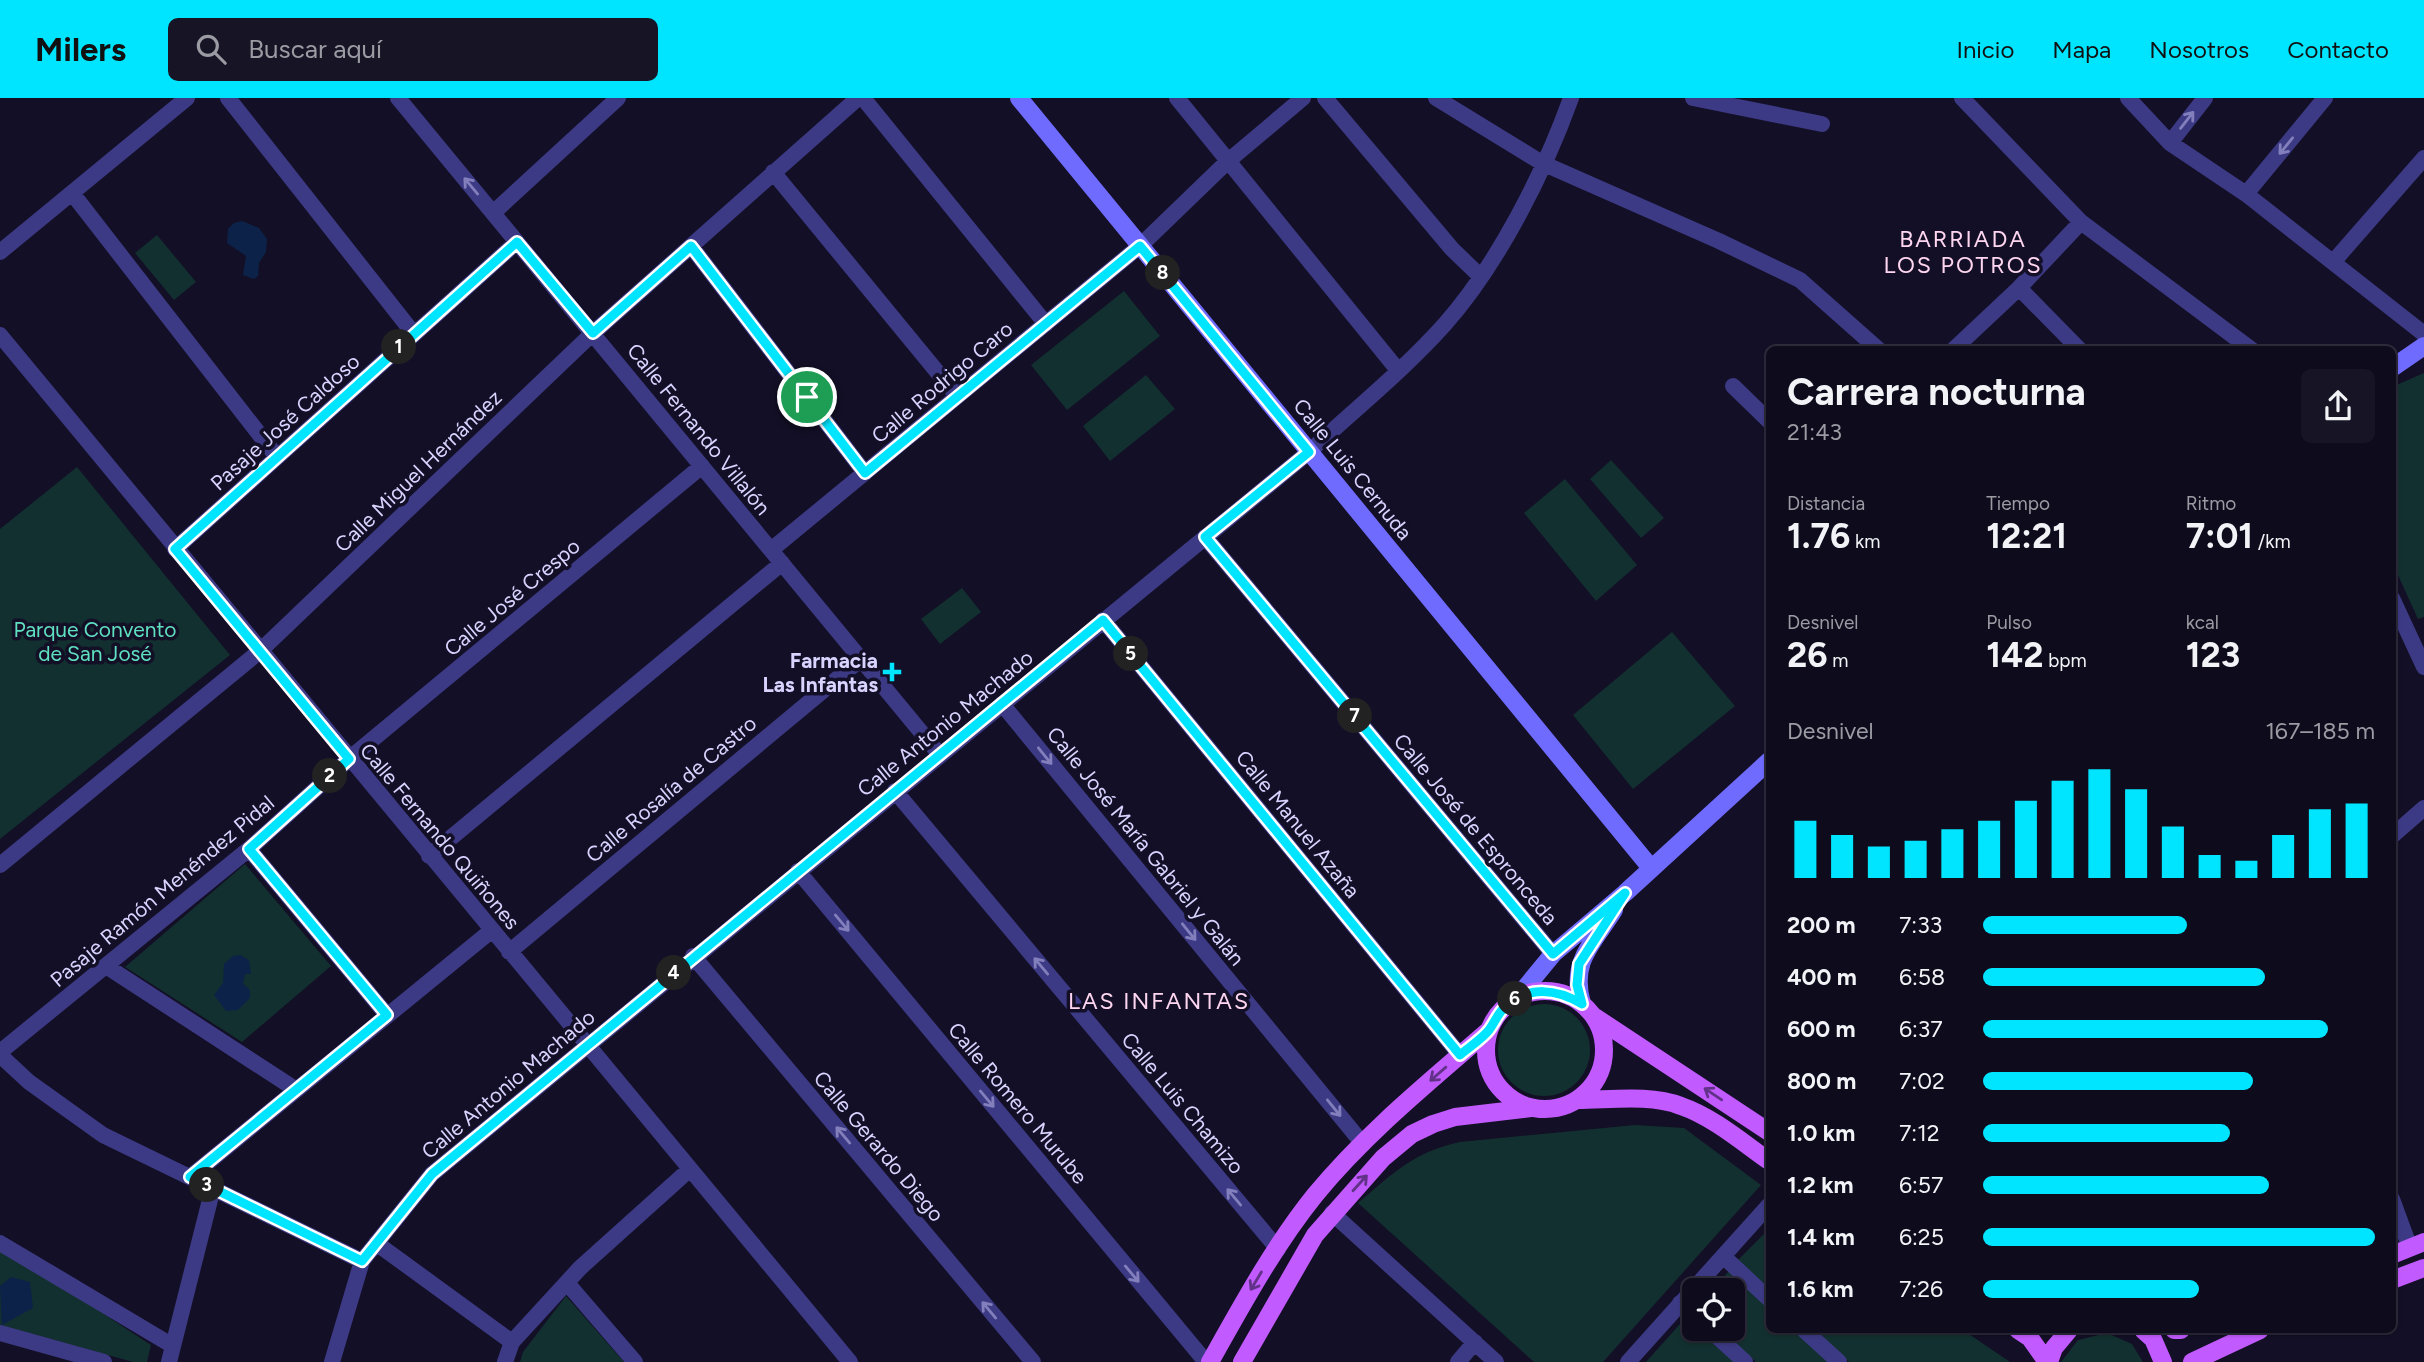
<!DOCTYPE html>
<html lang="es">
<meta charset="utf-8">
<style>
body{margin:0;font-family:Figtree,sans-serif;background:#171425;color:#f1f3f6;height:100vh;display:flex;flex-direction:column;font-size:26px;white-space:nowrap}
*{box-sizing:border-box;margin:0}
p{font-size:23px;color:#9b9ba3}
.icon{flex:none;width:38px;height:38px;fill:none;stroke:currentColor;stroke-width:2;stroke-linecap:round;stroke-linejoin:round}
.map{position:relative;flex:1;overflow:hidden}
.drawer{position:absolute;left:1766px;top:248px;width:630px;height:987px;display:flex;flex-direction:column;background:#0e0b1c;border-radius:10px;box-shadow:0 2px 5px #0004,0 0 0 2px #2e2b3b}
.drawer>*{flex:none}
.buttons{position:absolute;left:1682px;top:1180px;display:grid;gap:14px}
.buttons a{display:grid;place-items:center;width:63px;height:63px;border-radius:10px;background:#0e0b1c;box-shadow:0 2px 5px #0004,0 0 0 2px #2e2b3b;font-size:35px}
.pin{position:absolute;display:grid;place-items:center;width:60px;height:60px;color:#fff;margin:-30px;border:4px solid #fff;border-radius:50%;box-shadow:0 2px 7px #0007}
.km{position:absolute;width:35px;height:35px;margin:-18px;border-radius:50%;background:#222;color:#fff;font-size:19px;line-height:35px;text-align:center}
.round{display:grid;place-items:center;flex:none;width:74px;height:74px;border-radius:10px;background:#171425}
.head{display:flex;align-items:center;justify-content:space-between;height:119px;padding:0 21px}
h1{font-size:38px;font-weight:700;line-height:52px}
.stats{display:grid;grid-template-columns:repeat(3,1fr);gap:10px;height:119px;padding:7px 21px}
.stats div{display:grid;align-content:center}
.stats b{font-size:35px;font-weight:700}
.stats small{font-size:19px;font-weight:400}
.stats p{font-size:19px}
.chart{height:196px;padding:14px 21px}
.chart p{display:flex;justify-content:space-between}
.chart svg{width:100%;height:126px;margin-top:7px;stroke:#00e5ff;stroke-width:6}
ul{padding:0 21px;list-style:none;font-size:23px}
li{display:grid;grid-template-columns:112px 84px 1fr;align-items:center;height:52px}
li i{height:18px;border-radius:9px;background:#00e5ff}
header{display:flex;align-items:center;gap:42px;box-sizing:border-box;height:98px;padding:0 35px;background:#00e5ff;color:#111}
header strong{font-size:33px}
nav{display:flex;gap:38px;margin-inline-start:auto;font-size:24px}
.search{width:490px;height:63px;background:#171425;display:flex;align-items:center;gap:18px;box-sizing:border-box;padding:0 24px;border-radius:10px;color:#9b9ba3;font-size:26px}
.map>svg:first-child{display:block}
.green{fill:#12302f}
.water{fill:#0c2248}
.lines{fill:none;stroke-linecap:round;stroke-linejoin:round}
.street{stroke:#3d3a85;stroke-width:16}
.secondary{stroke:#6f6bff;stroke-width:18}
.primary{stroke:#c25bff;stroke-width:18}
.oneway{stroke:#837fbc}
.oneway2{stroke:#623188}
.route-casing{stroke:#fff;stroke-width:14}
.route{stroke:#00e5ff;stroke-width:9}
.poi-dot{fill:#00e5ff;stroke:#130f26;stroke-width:2.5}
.labels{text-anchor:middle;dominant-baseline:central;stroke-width:7;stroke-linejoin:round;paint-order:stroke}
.street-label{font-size:21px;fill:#d9d4ff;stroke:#130f26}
.park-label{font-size:21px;fill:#5fe0c0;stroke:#130f26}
.poi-label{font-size:21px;font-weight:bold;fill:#d9d4ff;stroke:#130f26;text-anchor:end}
.neighbourhood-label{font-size:23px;letter-spacing:2px;fill:#ffd6f0;stroke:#130f26}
</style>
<header>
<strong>Milers</strong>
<div class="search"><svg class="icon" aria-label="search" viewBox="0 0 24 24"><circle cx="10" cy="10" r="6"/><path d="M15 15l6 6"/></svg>Buscar aquí</div>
<nav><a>Inicio</a><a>Mapa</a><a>Nosotros</a><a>Contacto</a></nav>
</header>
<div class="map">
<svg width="2424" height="1264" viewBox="0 0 2424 1264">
<rect width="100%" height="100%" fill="#130f26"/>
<!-- green -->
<path class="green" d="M157 137 196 184 174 202 135 155Z
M1124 193 1160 238 1067 312 1031 267Z
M2424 275V519L2418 521 2392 464V289Z
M1146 277 1175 311 1110 363 1083 328Z
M1611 362 1664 420 1641 440 1590 381Z
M77 369 230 557 0 741V431Z
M1565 381 1637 467 1596 503 1524 415Z
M962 490 981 514 940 546 921 521Z
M1672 534 1735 608 1633 691 1573 617Z
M245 766 331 868 242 944 125 869Z
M1498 952a46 46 0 1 1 92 0a46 46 0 1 1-92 0Z
M1635 1027 1684 1030 1761 1087 1603 1264H1534L1358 1105C1393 1075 1414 1054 1460 1044Z
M1769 1131V1191L1738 1162Z
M0 1148 151 1247 147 1264H133L0 1227Z
M1730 1172 1769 1207V1232H1797L1833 1264H1756L1719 1230H1732V1192H1711Z
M566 1198 624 1264H520L523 1254Z
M1688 1217 1694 1223V1230H1702L1740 1264H1646Z
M1814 1232H1963L2010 1264H1849Z
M2107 1235 2132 1246 2143 1264H2061L2078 1242Z"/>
<!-- water -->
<path class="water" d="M242 123 259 130 267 141 266 154 259 165 258 178 254 181 243 177 246 158 227 145 228 131 234 125Z
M240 857 249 862 251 876H245L243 886 250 892V900L238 912 226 913 214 897 223 885 224 866 233 858Z
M11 1179 30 1184 33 1210 2 1227 0 1188Z"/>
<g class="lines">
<!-- street -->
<path class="street" d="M228 0 414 236
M398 0 940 657
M863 0 1046 226
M1177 0 1397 271
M1325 0 1452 151 1481 179
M1436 0 1542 65 1719 143 1800 182 1879 252
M1693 0 1822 26
M1962 0 2081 124 2252 252
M2128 0 2170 45 2246 96 2424 236
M2170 45 2205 0
M773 74 957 298
M72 95 277 359
M2246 96 2325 0
M493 115 618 0
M691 148 865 375
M0 154 187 0
M2334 163 2424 60
M2019 190 2080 252
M0 237 850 1264
M1953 252 2019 190 2081 124
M1733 288 1769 323
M1205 439 1553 856
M175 451 517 144
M771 452 1140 148 1227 64 1303 0
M2392 500 2424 569
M1103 522 1460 957
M1002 606 1363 1046
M895 693 1278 1151
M2392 738 2424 710
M249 751 387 917
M429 758 782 465
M0 767 260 553 593 235 858 0
M798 773 1206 1264
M509 854 861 561
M693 858 1033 1264
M106 868 295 991
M0 954 249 751 349 661 702 368
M0 957 29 984 103 1037 362 1163
M190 1079 491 833
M2392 1101 2410 1150
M1332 1115 1496 1264
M0 1145 173 1248
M376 1145 512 1244
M1723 1158 1769 1201
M567 1185 635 1264
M1680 1205 1694 1218
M1708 1230 1745 1264
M1804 1232 1839 1264
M0 1235 104 1264
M169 1264 213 1090
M332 1264 362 1163 432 1076 1309 354C1354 312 1404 272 1445 226 1498 166 1544 75 1571 0
M505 1264 512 1244 580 1170 689 1072
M1458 1264 1475 1244
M1628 1264 1769 1107"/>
<!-- secondary -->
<path class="secondary" d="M1019 0 1651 770
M2392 270 2424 248
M1516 901 1553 856 1625 795 1769 663
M1582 906C1570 863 1592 847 1614 812"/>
<!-- primary -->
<path class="primary" d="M1486 952a59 59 0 1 1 118 0a59 59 0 1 1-118 0Z
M1595 919 1769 1034
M1577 1002C1610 1002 1650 996 1681 1008 1713 1019 1742 1044 1769 1063
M2392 1157 2424 1144
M2392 1182 2424 1170
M2018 1232 2030 1240 2047 1264
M2143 1232 2153 1241 2163 1264
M2174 1232H2181
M1210 1264C1242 1207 1274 1148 1315 1097 1366 1035 1429 984 1489 932
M1242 1264 1315 1137 1383 1060 1412 1036 1433 1026 1455 1019 1531 1010
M2049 1264 2054 1250 2069 1232
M2192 1264 2260 1232"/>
</g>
<!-- one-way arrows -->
<defs><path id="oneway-shaft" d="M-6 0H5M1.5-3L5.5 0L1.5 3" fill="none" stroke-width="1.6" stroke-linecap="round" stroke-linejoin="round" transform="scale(1.75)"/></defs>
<g class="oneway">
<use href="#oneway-shaft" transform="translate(2187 22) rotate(-52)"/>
<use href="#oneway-shaft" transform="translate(2286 48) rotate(129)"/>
<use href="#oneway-shaft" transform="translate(471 88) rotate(-130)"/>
<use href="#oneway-shaft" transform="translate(1045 658) rotate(51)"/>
<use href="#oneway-shaft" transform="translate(842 825) rotate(50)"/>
<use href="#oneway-shaft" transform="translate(1189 834) rotate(51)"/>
<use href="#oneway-shaft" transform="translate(1041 868) rotate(-130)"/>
<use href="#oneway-shaft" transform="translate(987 1001) rotate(50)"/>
<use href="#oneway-shaft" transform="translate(1334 1010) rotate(51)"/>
<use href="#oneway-shaft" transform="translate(843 1037) rotate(-130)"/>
<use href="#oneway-shaft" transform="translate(1234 1099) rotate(-130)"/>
<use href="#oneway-shaft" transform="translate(1132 1176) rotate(50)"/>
<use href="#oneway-shaft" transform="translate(989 1212) rotate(-130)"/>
</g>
<g class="oneway2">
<use href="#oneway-shaft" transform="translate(1438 976) rotate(139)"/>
<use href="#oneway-shaft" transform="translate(1713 996) rotate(-146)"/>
<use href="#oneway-shaft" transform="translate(1360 1085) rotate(-48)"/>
<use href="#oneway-shaft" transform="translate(1256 1183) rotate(121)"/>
</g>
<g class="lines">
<defs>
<path id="route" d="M517 144 593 235 691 148 865 375 1140 148 1309 354 1205 439 1553 856 1625 795 1579 866 1577 887 1582 906C1557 891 1528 887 1505 909 1498 915 1495 924 1489 932 1482 941 1469 949 1460 957L1103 522 432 1076 362 1163 190 1079 387 917 249 751 349 661 175 451Z"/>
</defs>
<!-- route casing -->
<use href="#route" class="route-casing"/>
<!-- route -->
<use href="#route" class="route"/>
</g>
<!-- markers -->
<path class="poi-dot" d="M888.5 563.5h7v7h7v7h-7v7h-7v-7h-7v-7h7z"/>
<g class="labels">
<!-- street labels -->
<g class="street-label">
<text transform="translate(942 284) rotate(-40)">Calle Rodrigo Caro</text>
<text transform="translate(285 324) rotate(-42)">Pasaje José Caldoso</text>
<text transform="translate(699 331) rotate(51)">Calle Fernando Villalón</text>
<text transform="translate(1353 371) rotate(51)">Calle Luis Cernuda</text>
<text transform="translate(418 373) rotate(-44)">Calle Miguel Hernández</text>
<text transform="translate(512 499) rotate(-40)">Calle José Crespo</text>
<text transform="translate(945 625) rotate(-39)">Calle Antonio Machado</text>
<text transform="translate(671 691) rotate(-40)">Calle Rosalía de Castro</text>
<text transform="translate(1298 726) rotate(51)">Calle Manuel Azaña</text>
<text transform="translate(1476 731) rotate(50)">Calle José de Espronceda</text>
<text transform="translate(440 738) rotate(50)">Calle Fernando Quiñones</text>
<text transform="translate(1146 748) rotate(51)">Calle José María Gabriel y Galán</text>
<text transform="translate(162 793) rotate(-40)">Pasaje Ramón Menéndez Pidal</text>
<text transform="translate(508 986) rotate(-40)">Calle Antonio Machado</text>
<text transform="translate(1018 1005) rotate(50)">Calle Romero Murube</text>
<text transform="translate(1183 1005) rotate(50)">Calle Luis Chamizo</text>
<text transform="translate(879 1048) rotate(50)">Calle Gerardo Diego</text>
</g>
<!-- park labels -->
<g class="park-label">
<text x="95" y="531">Parque Convento<tspan x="95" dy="24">de San José</tspan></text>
</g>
<!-- poi labels -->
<g class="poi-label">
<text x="878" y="562">Farmacia<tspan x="878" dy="24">Las Infantas</tspan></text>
</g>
<!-- neighbourhood labels -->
<g class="neighbourhood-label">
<text x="1963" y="141">BARRIADA<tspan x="1963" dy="26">LOS POTROS</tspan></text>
<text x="1159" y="903">LAS INFANTAS</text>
</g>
</g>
</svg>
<div class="buttons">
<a><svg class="icon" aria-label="locate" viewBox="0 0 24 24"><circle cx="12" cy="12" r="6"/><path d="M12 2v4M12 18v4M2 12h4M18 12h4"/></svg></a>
</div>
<div class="pin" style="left:807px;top:299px;background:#1e9e55"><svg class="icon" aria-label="arrive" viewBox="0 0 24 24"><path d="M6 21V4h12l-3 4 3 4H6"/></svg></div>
<b class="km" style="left:399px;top:249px">1</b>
<b class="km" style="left:330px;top:678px">2</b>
<b class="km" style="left:207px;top:1087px">3</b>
<b class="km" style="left:674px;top:875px">4</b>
<b class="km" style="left:1131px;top:556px">5</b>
<b class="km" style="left:1515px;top:901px">6</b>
<b class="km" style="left:1355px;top:618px">7</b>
<b class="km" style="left:1163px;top:175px">8</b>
<section class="drawer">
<div class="head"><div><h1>Carrera nocturna</h1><p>21:43</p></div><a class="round"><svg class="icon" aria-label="share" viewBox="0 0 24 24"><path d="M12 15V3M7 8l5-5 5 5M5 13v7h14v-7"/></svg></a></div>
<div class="stats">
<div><p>Distancia</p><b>1.76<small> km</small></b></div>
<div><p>Tiempo</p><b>12:21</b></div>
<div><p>Ritmo</p><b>7:01<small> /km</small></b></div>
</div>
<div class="stats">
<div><p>Desnivel</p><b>26<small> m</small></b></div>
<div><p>Pulso</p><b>142<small> bpm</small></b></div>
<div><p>kcal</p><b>123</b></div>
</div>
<div class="chart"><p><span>Desnivel</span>167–185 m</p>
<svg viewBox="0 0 160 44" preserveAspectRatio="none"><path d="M5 44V24M15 44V29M25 44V33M35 44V31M45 44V27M55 44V24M65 44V17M75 44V10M85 44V6M95 44V13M105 44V26M115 44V36M125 44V38M135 44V29M145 44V20M155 44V18"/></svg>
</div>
<ul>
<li><b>200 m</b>7:33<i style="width:52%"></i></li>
<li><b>400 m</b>6:58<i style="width:72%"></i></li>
<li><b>600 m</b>6:37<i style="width:88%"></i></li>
<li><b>800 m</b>7:02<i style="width:69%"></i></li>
<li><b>1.0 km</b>7:12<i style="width:63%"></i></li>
<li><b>1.2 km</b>6:57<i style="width:73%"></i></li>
<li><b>1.4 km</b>6:25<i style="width:100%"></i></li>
<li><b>1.6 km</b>7:26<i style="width:55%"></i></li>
</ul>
</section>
</div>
